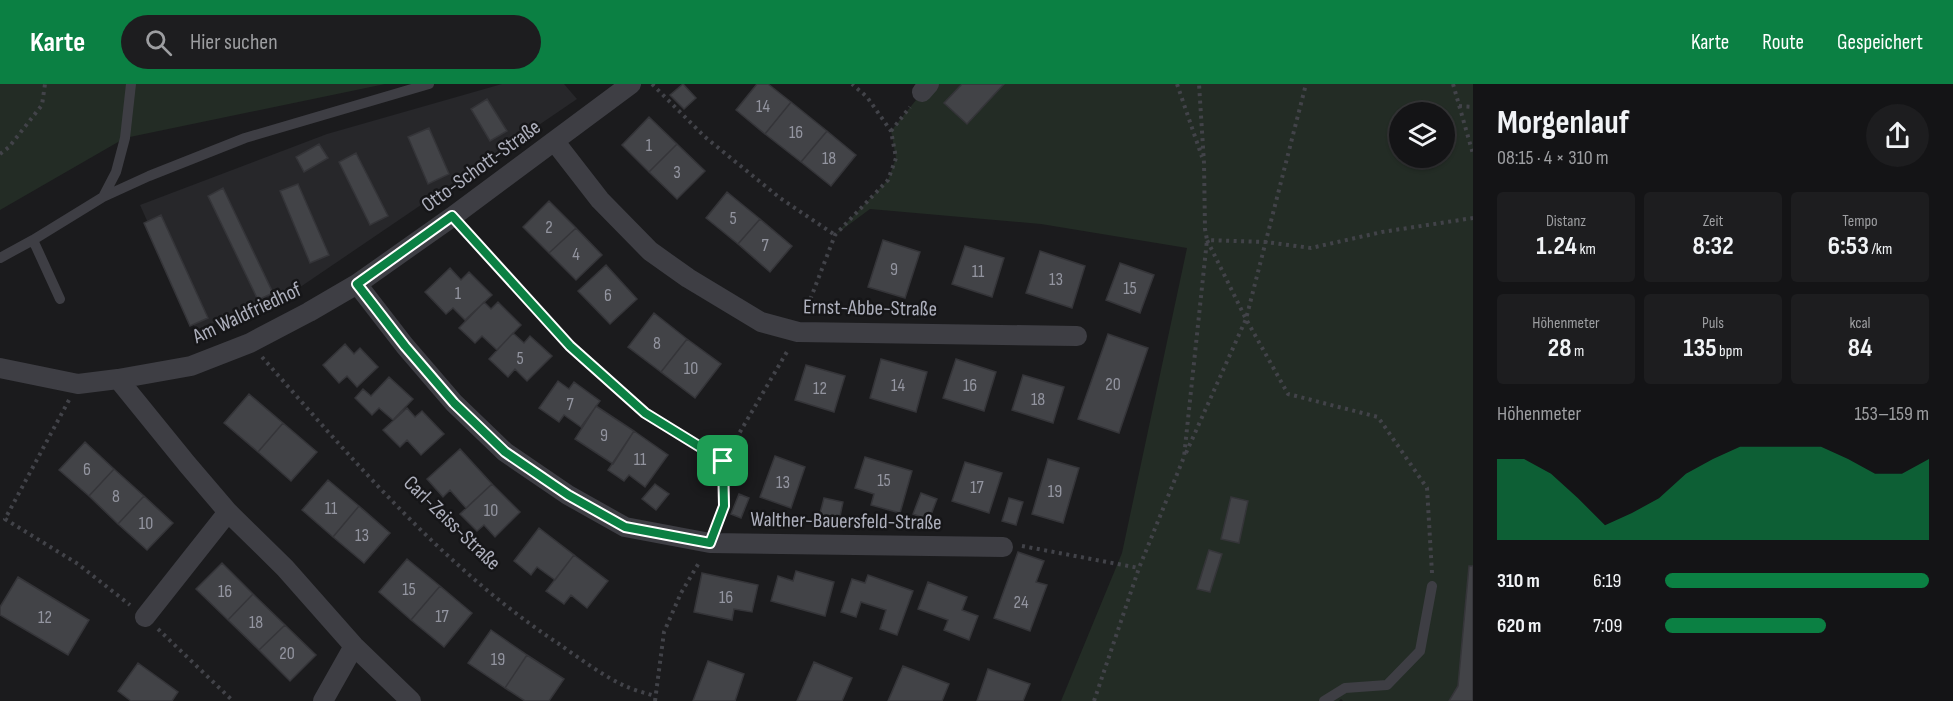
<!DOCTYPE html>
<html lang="de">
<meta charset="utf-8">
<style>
body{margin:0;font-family:"Sofia Sans Condensed",sans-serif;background:#1d1d1f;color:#f1f3f6;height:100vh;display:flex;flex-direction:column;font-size:22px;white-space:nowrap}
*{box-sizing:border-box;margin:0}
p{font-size:20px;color:#9d9ea1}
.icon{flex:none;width:33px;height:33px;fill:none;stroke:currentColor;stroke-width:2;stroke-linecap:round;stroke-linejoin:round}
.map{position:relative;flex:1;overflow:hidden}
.panel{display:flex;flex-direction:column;background:#141416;width:480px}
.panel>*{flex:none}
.controls{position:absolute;left:1389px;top:18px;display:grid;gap:12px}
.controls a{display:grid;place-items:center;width:66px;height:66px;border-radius:50%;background:#141416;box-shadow:0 2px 4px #0004,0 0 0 2px #333335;font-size:30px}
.pin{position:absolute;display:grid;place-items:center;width:51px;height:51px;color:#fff;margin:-26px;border-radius:12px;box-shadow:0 3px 9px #0006}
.round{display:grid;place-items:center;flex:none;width:63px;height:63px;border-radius:32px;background:#1d1d1f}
.head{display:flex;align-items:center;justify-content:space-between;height:102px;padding:0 24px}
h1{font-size:33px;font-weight:700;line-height:45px}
.stats{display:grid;grid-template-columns:repeat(3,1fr);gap:9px;height:102px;padding:6px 24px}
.stats div{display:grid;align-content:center;border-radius:6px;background:#1d1d1f;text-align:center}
.stats b{font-size:26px;font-weight:700}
.stats small{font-size:16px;font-weight:400}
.stats p{font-size:16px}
.chart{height:168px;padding:12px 24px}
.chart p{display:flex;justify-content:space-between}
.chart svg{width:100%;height:108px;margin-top:6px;fill:#0b8043;opacity:.7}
ul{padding:0 24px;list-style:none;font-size:20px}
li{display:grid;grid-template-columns:96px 72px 1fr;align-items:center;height:45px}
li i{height:15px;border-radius:8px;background:#0b8043}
header{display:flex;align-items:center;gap:36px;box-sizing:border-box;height:84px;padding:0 30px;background:#0b8043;color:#fff}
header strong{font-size:28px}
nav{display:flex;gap:33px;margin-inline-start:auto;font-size:21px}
.search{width:420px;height:54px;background:#1d1d1f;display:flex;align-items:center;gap:15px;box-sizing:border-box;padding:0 21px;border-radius:33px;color:#9d9ea1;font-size:22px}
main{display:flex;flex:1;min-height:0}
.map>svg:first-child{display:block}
.built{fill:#27272a}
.green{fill:#232c25;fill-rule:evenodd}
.building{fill:#424347;stroke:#353539;stroke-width:1.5}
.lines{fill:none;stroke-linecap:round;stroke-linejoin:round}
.path{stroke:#424349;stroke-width:4;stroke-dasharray:3 4.5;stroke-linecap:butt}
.lane{stroke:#3e3e44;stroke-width:10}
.street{stroke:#3e3e44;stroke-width:20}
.route-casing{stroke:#fff;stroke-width:12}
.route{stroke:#0b8043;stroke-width:8}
.labels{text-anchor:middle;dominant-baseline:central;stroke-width:5;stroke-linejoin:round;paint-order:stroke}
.number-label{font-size:18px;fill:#9395a0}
.street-label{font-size:21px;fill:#aeb0bd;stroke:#161618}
</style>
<header>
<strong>Karte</strong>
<div class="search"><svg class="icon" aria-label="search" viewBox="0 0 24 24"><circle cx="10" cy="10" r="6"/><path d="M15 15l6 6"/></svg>Hier suchen</div>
<nav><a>Karte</a><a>Route</a><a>Gespeichert</a></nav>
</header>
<main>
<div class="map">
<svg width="1473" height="617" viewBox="0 0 1473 617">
<rect width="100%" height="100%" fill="#1b1b1d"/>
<!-- built -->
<path class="built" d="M502 0H564L577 15 290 210 196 246 140 121 327 50Z"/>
<!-- green -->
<path class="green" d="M0 0H385L125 54 0 126Z
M929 0H1473V482H1469L1458 602 1449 617H1343L1341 615 1339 617H1061L1122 469 1187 164 1041 140 870 125 835 151 888 96 896 74 891 47ZM1400 28H1444V74H1400Z"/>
<!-- building -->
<path class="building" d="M683 0 696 14 684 25 670 11Z
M757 0H768L791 18 765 50 736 26Z
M962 0H1004L967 40 944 19Z
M487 15 507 47 490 57 471 25Z
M791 18 827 47 801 78 765 50Z
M649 33 677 60 649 88 622 61Z
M429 44 449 90 428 100 408 53Z
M827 47 856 71 831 102 801 78Z
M319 60 328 74 304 88 296 73Z
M677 60 705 87 677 115 649 88Z
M356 69 388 132 370 141 339 78Z
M298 100 329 171 310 179 280 107Z
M223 104 273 209 258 216 208 112Z
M727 108 760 135 738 160 706 134Z
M549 117 576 144 549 169 523 143Z
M161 131 208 234 190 242 144 139Z
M760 135 792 162 770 188 738 160Z
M576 144 602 171 576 196 549 169Z
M883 156 920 168 905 214 868 203Z
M965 162 1004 174 992 213 952 200Z
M1040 167 1085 182 1072 224 1026 209Z
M1120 179 1154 191 1140 229 1106 216Z
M606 181 637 215 610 240 578 207Z
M450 184 461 196 469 188 492 211 465 236 453 224 446 230 425 208Z
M484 218 491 225 498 218 521 241 497 266 482 252 475 259 459 244Z
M654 229 687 255 661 288 628 263Z
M513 249 524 259 530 252 552 272 527 297 515 285 508 293 489 275Z
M1108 250 1148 264 1119 349 1078 335Z
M687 255 721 280 695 314 661 288Z
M345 260 354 270 360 264 378 283 357 303 347 292 339 299 323 281Z
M881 275 927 288 916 328 870 314Z
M956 275 996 288 984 327 943 314Z
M806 281 845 292 834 328 795 316Z
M1023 291 1064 303 1053 339 1012 326Z
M389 293 413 315 393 336 379 324 372 331 355 314 363 305 371 312Z
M558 297 569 305 574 298 600 317 581 343 564 331 559 338 539 324Z
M249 310 283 339 258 368 224 339Z
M596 322 634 347 613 380 575 355Z
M407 324 415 333 422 327 444 350 421 371 407 356 400 363 383 346Z
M283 339 317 368 291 397 258 368Z
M634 347 668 371 645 403 629 391 624 397 608 386Z
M85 358 114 385 89 412 59 386Z
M460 365 492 400 466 424 450 406 443 413 427 395Z
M775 372 805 383 791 424 760 413Z
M865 373 912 387 900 429 871 421 874 410 855 404Z
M1048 375 1079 384 1063 439 1032 430Z
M965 378 1002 389 989 429 952 417Z
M114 385 144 412 118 440 89 412Z
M328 396 359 422 333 453 302 426Z
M492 400 520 428 495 453 484 441 477 447 460 430Z
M655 400 669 410 656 426 642 415Z
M921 409 937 415 929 436 913 430Z
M739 410 749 414 741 434 731 430Z
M144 412 173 439 147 466 118 440Z
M1231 413 1248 417 1239 459 1221 455Z
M824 414 843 418 839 437 819 433Z
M1009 414 1023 418 1016 441 1002 437Z
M359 422 390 449 364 479 333 453Z
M539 444 574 471 555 496 537 483 531 491 514 477Z
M1209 466 1222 470 1210 508 1197 505Z
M1018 468 1044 477 1036 498 1047 501 1030 547 994 534Z
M574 471 608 497 587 524 571 511 564 520 546 507Z
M407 475 440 502 411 536 379 508Z
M222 479 253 510 228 536 196 505Z
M1469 482H1473V617H1449L1458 602Z
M796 487 834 498 825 532 771 517 778 492 793 497Z
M702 489 758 501 752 528 734 525 732 536 694 528Z
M868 491 913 507 897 551 880 545 886 526 861 518 856 533 841 528 852 495 865 499Z
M18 493 89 536 68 571 0 531V523Z
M928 498 967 513 962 526 978 532 969 556 944 546 948 536 918 525Z
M440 502 472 529 444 563 411 536Z
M253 510 285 541 259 566 228 536Z
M285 541 316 571 290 597 259 566Z
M491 546 527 571 505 604 468 579Z
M527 571 564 595 549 617H525L505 604Z
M708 577 744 590 735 617H693Z
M814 578 852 594 842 617H797Z
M138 579 178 608 172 617H131L118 607Z
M903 582 949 600 942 617H888Z
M988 585 1030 600 1023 617H977Z"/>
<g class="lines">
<!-- path -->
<path class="path" d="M652 0 705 53 780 114 835 151
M1177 0 1202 73
M1453 0 1473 70
M1459 22 1473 23
M891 47 910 23
M0 70 9 63 42 21 45 0
M465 147 570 262 645 329 723 377
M805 229 835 151 888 96 896 74 891 47 867 13 852 0
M262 273C353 376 444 484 559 560 579 574 603 592 625 602 634 606 645 609 655 612
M69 316 5 435 78 480 130 521
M1186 369 1246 235 1306 0
M717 440 724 422 723 377 788 266
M1022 462 1139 484
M1432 489 1427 404 1378 333 1288 310 1246 235 1207 156 1266 158 1311 164 1382 148 1473 134
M158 545 233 617
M655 617 664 548 681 509 700 477
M1094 617 1139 484 1184 373 1207 156 1205 145 1204 79 1199 0"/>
<!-- lane -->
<path class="lane" d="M103 113 116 88 125 54 131 0
M33 156 60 215
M0 174 33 156 103 113 149 92 245 54 429 0
M1324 617 1345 604 1387 601 1420 567 1432 502"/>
<!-- street -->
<path class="street" d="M922 8 929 0
M555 58 600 116 650 167 688 194 761 238 798 248 1077 252
M357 200 405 262 454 319 505 368 568 411 625 443 710 459 1003 463
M0 284 78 300 118 295 191 282 250 259 309 228 357 200 452 133 631 0
M118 295 187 380 228 428 285 484 354 562 411 617
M145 533 228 428
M323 617 354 562"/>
</g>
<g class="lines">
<defs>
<path id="route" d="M452 132 570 262 645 329 723 377 724 422 710 459 625 443 568 411 505 368 454 319 405 262 357 200Z"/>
</defs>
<!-- route casing -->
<use href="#route" class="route-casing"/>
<!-- route -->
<use href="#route" class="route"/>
</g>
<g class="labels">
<!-- number labels -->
<g class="number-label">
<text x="763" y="22">14</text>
<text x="796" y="48">16</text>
<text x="649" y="61">1</text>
<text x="829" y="74">18</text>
<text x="677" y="88">3</text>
<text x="733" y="134">5</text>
<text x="549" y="143">2</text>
<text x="765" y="161">7</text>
<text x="576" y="170">4</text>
<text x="894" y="185">9</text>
<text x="978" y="187">11</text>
<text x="1056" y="195">13</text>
<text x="1130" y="204">15</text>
<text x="458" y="209">1</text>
<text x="608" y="211">6</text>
<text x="657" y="259">8</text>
<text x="520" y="274">5</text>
<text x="691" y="284">10</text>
<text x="1113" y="300">20</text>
<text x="898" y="301">14</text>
<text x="970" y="301">16</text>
<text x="820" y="304">12</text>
<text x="1038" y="315">18</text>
<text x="570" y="320">7</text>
<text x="604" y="351">9</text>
<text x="640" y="375">11</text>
<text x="87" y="385">6</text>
<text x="884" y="396">15</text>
<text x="783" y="398">13</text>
<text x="977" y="403">17</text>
<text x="1055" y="407">19</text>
<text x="116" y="412">8</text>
<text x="331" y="424">11</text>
<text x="491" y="426">10</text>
<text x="146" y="439">10</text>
<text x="362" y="451">13</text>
<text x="409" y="505">15</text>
<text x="225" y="507">16</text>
<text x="726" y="513">16</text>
<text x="1021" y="518">24</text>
<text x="442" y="532">17</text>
<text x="45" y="533">12</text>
<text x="256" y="538">18</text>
<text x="287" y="569">20</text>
<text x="498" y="575">19</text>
</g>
<!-- street labels -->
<g class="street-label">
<text transform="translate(481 82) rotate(-36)">Otto-Schott-Straße</text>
<text transform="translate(870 224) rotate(1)">Ernst-Abbe-Straße</text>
<text transform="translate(247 229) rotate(-25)">Am Waldfriedhof</text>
<text transform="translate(846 437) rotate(1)">Walther-Bauersfeld-Straße</text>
<text transform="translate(452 439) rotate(44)">Carl-Zeiss-Straße</text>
</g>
</g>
</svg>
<div class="controls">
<a><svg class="icon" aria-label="layers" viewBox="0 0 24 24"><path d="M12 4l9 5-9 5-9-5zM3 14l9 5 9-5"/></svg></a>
</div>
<div class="pin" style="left:723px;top:377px;background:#1e9e55"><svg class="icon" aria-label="arrive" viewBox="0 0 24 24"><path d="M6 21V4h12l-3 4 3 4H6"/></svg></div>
</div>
<section class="panel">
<div class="head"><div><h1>Morgenlauf</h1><p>08:15 · 4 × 310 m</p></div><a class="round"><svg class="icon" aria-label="share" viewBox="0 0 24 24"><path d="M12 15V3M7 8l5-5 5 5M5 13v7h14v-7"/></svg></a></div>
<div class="stats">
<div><p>Distanz</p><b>1.24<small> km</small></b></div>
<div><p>Zeit</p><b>8:32</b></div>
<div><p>Tempo</p><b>6:53<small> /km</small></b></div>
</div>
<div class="stats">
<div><p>Höhenmeter</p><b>28<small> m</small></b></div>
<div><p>Puls</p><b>135<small> bpm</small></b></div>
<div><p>kcal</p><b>84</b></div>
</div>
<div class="chart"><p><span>Höhenmeter</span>153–159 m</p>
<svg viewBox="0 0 160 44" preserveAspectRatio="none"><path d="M0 44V11L10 11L20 17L30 27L40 38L50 33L60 27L70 17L80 11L90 6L100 6L110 6L120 6L130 11L140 17L150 17L160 11V44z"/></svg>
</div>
<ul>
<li><b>310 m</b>6:19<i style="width:100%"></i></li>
<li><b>620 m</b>7:09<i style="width:61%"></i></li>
</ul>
</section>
</main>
